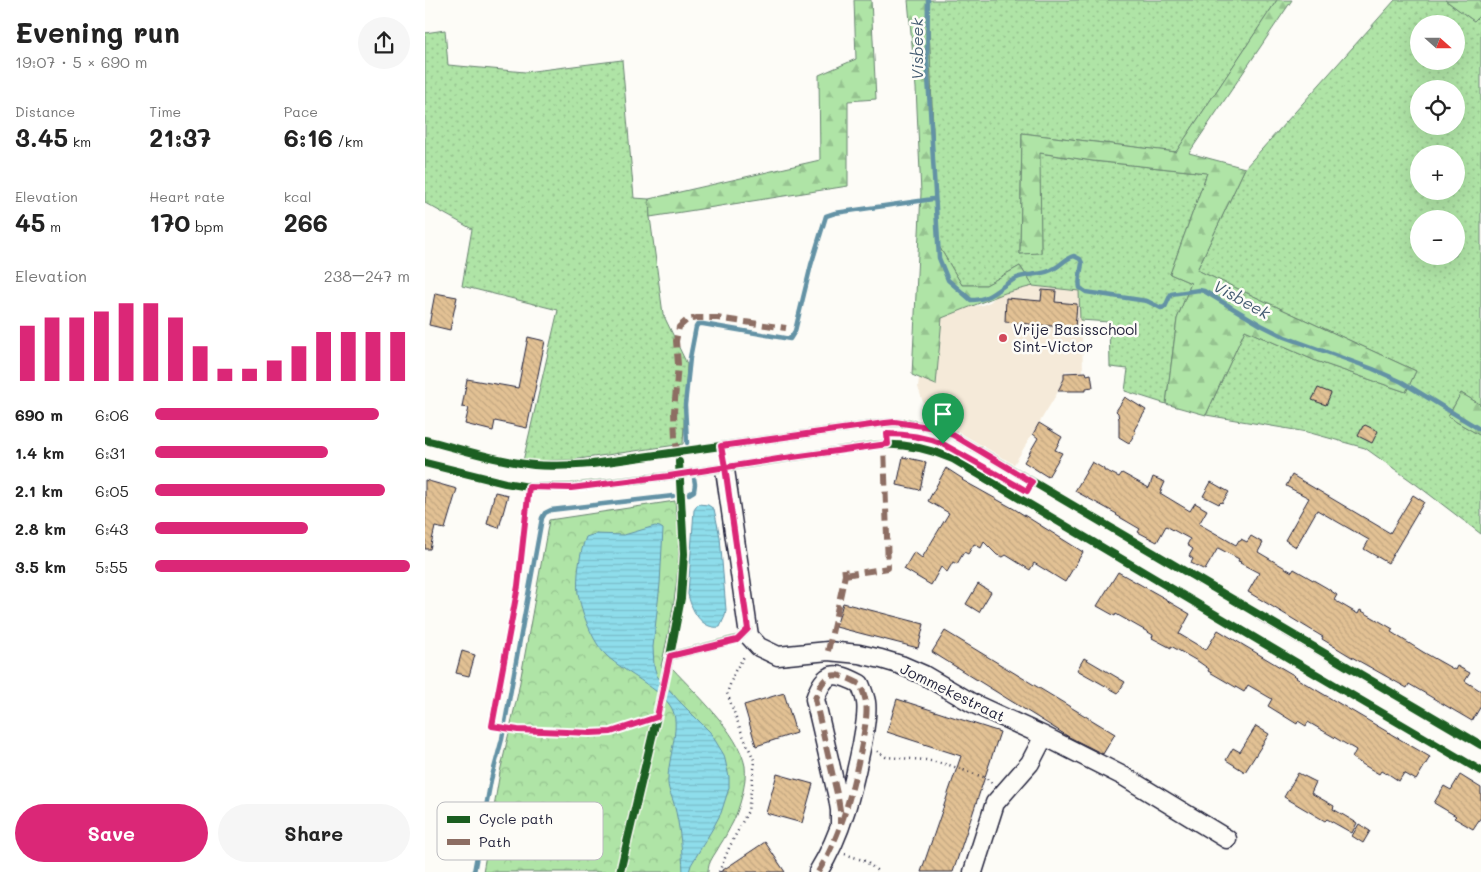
<!DOCTYPE html>
<meta charset="utf-8">
<style>
body{margin:0;font-family:Mali,sans-serif;background:#f6f6f6;color:#222;height:100vh;display:flex;flex-direction:column;font-size:19px;white-space:nowrap}
*{box-sizing:border-box;margin:0}
p{font-size:16px;color:#767676}
.icon{flex:none;width:28px;height:28px;fill:none;stroke:currentColor;stroke-width:2;stroke-linecap:round;stroke-linejoin:round}
.map{position:relative;flex:1;overflow:hidden}
.drawer{display:flex;flex-direction:column;background:#fff;width:425px}
.drawer>*{flex:none}
.needle{width:32px;rotate:111deg}
.controls{position:absolute;left:985px;top:15px;display:grid;gap:10px}
.controls a{display:grid;place-items:center;width:55px;height:55px;border-radius:50%;background:#fff;box-shadow:0 5px 20px #0002;font-size:25px}
.pin{position:absolute;display:grid;place-items:center;width:42px;height:42px;color:#fff;margin:-51px -21px;border-radius:50% 50% 50% 0;rotate:-45deg;box-shadow:0 0 5px #0007}
.pin .icon{rotate:45deg}
.round{display:grid;place-items:center;flex:none;width:52px;height:52px;border-radius:26px;background:#f6f6f6}
.overview{display:flex;align-items:center;justify-content:space-between;height:85px;padding:0 15px}
h1{font-size:28px;font-weight:700;line-height:38px}
.metrics{display:grid;grid-template-columns:repeat(3,1fr);gap:8px;height:85px;padding:5px 15px}
.metrics div{display:grid;align-content:center}
.metrics b{font-size:25px;font-weight:700}
.metrics small{font-size:14px;font-weight:400}
.metrics p{font-size:14px}
.chart{height:140px;padding:10px 15px}
.chart p{display:flex;justify-content:space-between}
.chart svg{width:100%;height:90px;margin-top:5px;stroke:#db2777;stroke-width:6}
.action{display:flex;gap:10px;margin-top:auto;padding:10px 15px}
.action a{flex:1;height:58px;border-radius:30px;background:#db2777;color:#fff;font-size:20px;font-weight:700;line-height:58px;text-align:center}
.action a+a{background:#f6f6f6;color:#222}
ul{padding:0 15px;list-style:none;font-size:16px}
li{display:grid;grid-template-columns:80px 60px 1fr;align-items:center;height:38px}
li i{height:12px;border-radius:6px;background:#db2777}
main{display:flex;flex:1;min-height:0}
.map>svg:first-child{display:block}
.built{fill:#f5ead9}
.grass{fill:url(#grass-dots);stroke:#688370;fill-rule:evenodd}
.forest{fill:url(#forest-firs);stroke:#688370}
.park{fill:url(#park-crowns);stroke:#688370}
.water{fill:url(#water-rules);stroke:#6392a5}
.lines{fill:none;stroke-linecap:round;stroke-linejoin:round}
.stream{stroke:#6392a5;stroke-width:4.5}
.building{fill:url(#building-back-hatch);stroke:#22223b}
.minor-casing{stroke:#22223b;stroke-width:21}
.path{stroke:#22223b;stroke-width:2.5;stroke-dasharray:1 4;stroke-linecap:butt}
.minor{stroke:#fdfcf7;stroke-width:18}
.quiet{stroke:#8d6e63;stroke-width:6;stroke-dasharray:12 6;stroke-linecap:butt}
.cycleway-casing{stroke:#fdfcf7;stroke-width:11}
.cycleway{stroke:#1b5e20;stroke-width:8}
.route-casing{stroke:#fff;stroke-width:10}
.route{stroke:#db2777;stroke-width:6}
.poi-dot{fill:#d1495b;stroke:#fdfcf7;stroke-width:2}
.labels{text-anchor:middle;dominant-baseline:central;stroke-width:5;stroke-linejoin:round;paint-order:stroke}
.poi-label{font-size:15px;fill:#22223b;stroke:#fdfcf7;text-anchor:start}
.street-label{font-size:15px;fill:#22223b;stroke:#fdfcf7}
.water-label{font-size:16px;font-style:italic;fill:#425a70;stroke:#fdfcf7}
.key{fill:#fdfcf7;stroke:#bbbbbf;stroke-width:1}
.key-label{font-size:14px;fill:#22223b}
</style>
<main>
<section class="drawer">
<div class="overview"><div><h1>Evening run</h1><p>19:07 · 5 × 690 m</p></div><a class="round"><svg class="icon" aria-label="share" viewBox="0 0 24 24"><path d="M12 15V3M7 8l5-5 5 5M5 13v7h14v-7"/></svg></a></div>
<div class="metrics">
<div><p>Distance</p><b>3.45<small> km</small></b></div>
<div><p>Time</p><b>21:37</b></div>
<div><p>Pace</p><b>6:16<small> /km</small></b></div>
</div>
<div class="metrics">
<div><p>Elevation</p><b>45<small> m</small></b></div>
<div><p>Heart rate</p><b>170<small> bpm</small></b></div>
<div><p>kcal</p><b>266</b></div>
</div>
<div class="chart"><p><span>Elevation</span>238–247 m</p>
<svg viewBox="0 0 160 44" preserveAspectRatio="none"><path d="M5 44V17M15 44V13M25 44V13M35 44V10M45 44V6M55 44V6M65 44V13M75 44V27M85 44V38M95 44V38M105 44V34M115 44V27M125 44V20M135 44V20M145 44V20M155 44V20"/></svg>
</div>
<ul>
<li><b>690 m</b>6:06<i style="width:88%"></i></li>
<li><b>1.4 km</b>6:31<i style="width:68%"></i></li>
<li><b>2.1 km</b>6:05<i style="width:90%"></i></li>
<li><b>2.8 km</b>6:43<i style="width:60%"></i></li>
<li><b>3.5 km</b>5:55<i style="width:100%"></i></li>
</ul>
<div class="action"><a>Save</a><a>Share</a></div>
</section>
<div class="map">
<svg width="1056" height="872" viewBox="0 0 1056 872">
<defs>
<pattern id="grass-dots" width="8" height="8" patternUnits="userSpaceOnUse" patternTransform="scale(1.25)"><rect width="8" height="8" fill="#afe4a6"/><path d="M2 2h.1M6 6h.1" fill="none" stroke="#96c390" stroke-width="1.8" stroke-linecap="round"/></pattern>
<pattern id="forest-firs" width="22" height="20" patternUnits="userSpaceOnUse" patternTransform="scale(1.25)"><rect width="22" height="20" fill="#afe4a6"/><path d="M5 1l3.5 6h-7zM16 11l3.5 6h-7z" fill="#96c390"/></pattern>
<pattern id="park-crowns" width="20" height="18" patternUnits="userSpaceOnUse" patternTransform="scale(1.25)"><rect width="20" height="18" fill="#afe4a6"/><path d="M2 6a3 3 0 1 1 6 0M12 15a3 3 0 1 1 6 0" fill="none" stroke="#96c390"/></pattern>
<pattern id="water-rules" width="6" height="5" patternUnits="userSpaceOnUse" patternTransform="scale(1.25)"><rect width="6" height="5" fill="#8eddeb"/><path d="M0 2.5h6" fill="none" stroke="#7abdca"/></pattern>
<pattern id="building-back-hatch" width="6" height="6" patternUnits="userSpaceOnUse" patternTransform="scale(1.25)"><rect width="6" height="6" fill="#e2c194"/><path d="M-1 5l2 2M0 0l6 6M5-1l2 2" fill="none" stroke="#c2a680"/></pattern>
</defs>
<rect width="100%" height="100%" fill="#fdfcf7"/>
<filter id="ink" filterUnits="userSpaceOnUse"><feTurbulence type="fractalNoise" baseFrequency=".02" numOctaves="2"/><feDisplacementMap in="SourceGraphic" scale="10" xChannelSelector="R" yChannelSelector="G"/><feConvolveMatrix kernelMatrix="1 2 1 2 8 2 1 2 1" color-interpolation-filters="sRGB"/></filter>
<g filter="url(#ink)">
<!-- built -->
<path class="built" d="M506 267 544 304 550 306 557 305 565 302 575 292 589 283 650 289 656 293 658 372 640 371 639 382 588 466 503 418 493 387Z"/>
<!-- grass -->
<path class="grass" d="M503 0H852L751 152 597 133 595 254 616 252 614 153 668 161 782 173 745 274 766 283 752 319 741 404 700 391 703 369 685 367 684 322 655 320 654 291 608 286 595 266 561 285H537L512 243Z
M970 0H1020L1049 21 1056 14V405L1036 393 1023 417 1056 436V534L992 485 940 448 882 432 781 415 820 330 891 361 981 392 991 371 772 270 820 168ZM994 24H1031V61H994ZM994 89H1031V126H994ZM994 154H1031V191H994ZM994 219H1031V256H994Z
M20 30 23 65 100 72 197 60 209 198 224 199 225 217 238 314 262 364 258 444 147 460 98 461 133 310 37 286 47 229 0 203V33Z"/>
<!-- forest -->
<path class="forest" d="M429 0H446L451 99 423 101V186L225 217 224 199 395 160 394 75 431 59Z
M483 0H503L512 243 537 285H561L595 266 608 286 580 293 517 318 511 385 487 375 496 193 491 88Z
M852 0H867L764 153 820 168 772 270 991 371 981 392 891 361 820 330 781 415 741 404 752 319 766 283 745 274 782 173 668 161 615 153 616 253 595 254 597 133 751 152Z
M1020 0H1056V14L1049 21Z
M1036 393 1056 405V436L1023 417Z"/>
<!-- park -->
<path class="park" d="M250 501C251 513 253 526 254 539 254 582 246 624 236 666L248 669C270 693 314 733 320 766 322 782 315 807 308 822 304 829 300 838 295 845 290 855 283 861 283 872H58L75 772 93 693 124 520Z"/>
<!-- water -->
<path class="water" d="M273 504 283 505 289 509 295 537 301 610 300 616 295 627C276 630 266 609 263 594L269 510Z
M230 526 235 527 238 529 235 584 228 647 229 666 232 676 255 702 285 732 299 755 304 777V788L296 813 288 828 266 865 264 872H258C257 850 255 826 249 804 247 796 242 788 243 779 243 760 255 728 248 711 242 695 213 679 199 669 193 665 186 660 181 655 168 643 156 611 153 593 151 578 155 551 161 537L170 534 199 535Z"/>
<g class="lines">
<!-- stream -->
<path class="stream" d="M503 0 502 60 514 258 523 280 546 300C567 300 574 286 592 278 603 273 619 276 630 268 637 264 641 258 649 256L655 259 657 263C656 272 653 279 655 288L661 292 722 301 736 308 740 307 746 294 774 290 779 291 836 325 860 337 948 369 977 382 1056 430
M262 443 260 405 265 358 271 327 273 324H278L365 339 370 331 386 265 401 216 410 213 508 199
M264 494 269 491 270 484 269 478
M49 872 66 780 77 739 117 518 120 513 126 510 248 496"/>
</g>
<!-- building -->
<path class="building" d="M617 290 631 291 630 302 652 304 650 328 580 322 581 298 616 301Z
M10 293 32 297 25 330 4 325Z
M103 337 120 341 102 428 70 421 68 431 40 424 44 408 37 407 42 379 93 388Z
M661 372 662 375 666 374 668 387 661 388V391H633L639 379V373Z
M893 388 906 393 901 405 887 400Z
M700 397 721 410 709 430 711 432 704 443 694 437V420L693 413 691 411Z
M614 423 637 437 630 450 637 453 623 477 599 462 613 438 608 434Z
M940 425 953 431 947 443 933 436 938 426H939Z
M478 457 501 462 495 490 472 485Z
M667 462 679 469V471H682L694 477 697 473 724 488 728 477 740 482 735 493 765 511 770 503 782 510 774 524 811 545 814 540 816 541V539L822 542 826 536 838 543 833 552 867 572 869 569 902 588 912 595 909 600 933 614 935 610 968 629 966 632 998 652 1030 670 1032 666 1045 673 1040 681 1056 691V706L1047 721 984 684 982 688 925 656 897 639 898 637 823 592 834 573 815 563 816 562 813 561 814 559 793 548 780 570 766 563 768 559 764 556 768 549 762 545 765 539 741 526 732 542 713 532 715 529 691 515 692 514 650 491Z
M521 468 538 479 537 480 591 510 658 552 640 582 609 563 605 570 581 555 578 557 572 555 559 542 556 548 549 544 543 554 539 552 532 564 528 562 522 572 516 567 506 585 479 569 489 552 497 558 524 513 503 501Z
M867 475 965 533 988 495 999 502 963 563 939 549 944 540 892 510 871 547 860 540 884 498 861 486Z
M0 480 32 489 20 529 10 527 5 549H0Z
M786 482 804 492 797 503 796 502 794 504 778 496Z
M70 492 83 495 74 528 62 524Z
M693 572 741 599V600L765 614 754 634 781 650 793 630 855 667 872 677 871 678 1005 757 991 780 979 773 974 781 962 773 961 774 956 771 954 774 927 758 931 750 883 722 881 726 873 721 872 724 843 706 847 699 823 685 819 692 783 671 784 669 774 662 746 646V648L727 638 728 635 691 614 690 616 672 606Z
M553 584 566 592 554 612 541 604Z
M418 603 499 624 493 648 411 627Z
M520 631 690 734 678 754 644 737 507 652Z
M37 651 50 655 44 676 31 673Z
M659 658 700 682 693 693 652 670Z
M359 693 371 733 331 746 319 705Z
M472 699 575 732 528 872H496L536 756 462 732Z
M831 726 844 734 820 772 801 760 808 748 815 752Z
M873 773 891 782 886 793 909 806 908 809 932 823 927 833 902 819 900 821 859 797Z
M352 774 388 784 377 823 341 813Z
M1035 775 1056 788V817L1048 829 1029 818 1031 816 1009 803 1019 786 1026 790Z
M934 824 945 831 938 843 927 836Z
M340 842 360 872H295Z"/>
<g class="lines">
<defs>
<path id="minor" d="M0 450 80 471 124 475 154 477 376 444 462 435C483 434 504 438 524 446L794 603 828 628 995 725 1027 740 1056 757
M298 456 323 629 324 636 334 647 353 656 403 651 434 654 456 659 476 665 499 675 547 703 619 736 700 777 802 839
M393 872C417 834 428 788 437 744 439 732 443 714 441 702 440 696 437 689 435 684 410 671 400 670 390 699L413 798 415 810V824
M548 872 570 803 605 763 619 736"/>
</defs>
<!-- minor casing -->
<use href="#minor" class="minor-casing"/>
<!-- path -->
<path class="path" d="M103 490 93 586 67 726 93 730 165 733 186 732 232 717
M452 751 461 757 501 760 524 765 561 778 567 783
M420 854 440 861 454 872
M294 872 304 848 323 811 330 762 316 731 302 693 310 671 320 655"/>
<!-- minor -->
<use href="#minor" class="minor"/>
<!-- quiet -->
<path class="quiet" d="M253 455 250 438 249 412 253 364 251 341 254 327 262 320 272 318H292L361 328
M420 575 463 568 459 445
M403 651 420 575 419 565
M393 872C417 834 428 788 437 744 439 732 443 714 441 702 440 696 437 689 435 684 410 671 400 670 390 699L413 798 415 810V824"/>
<defs>
<path id="cycleway" d="M0 440C36 449 72 461 109 465 128 467 148 465 167 464L460 423C483 421 507 427 528 435L1056 745
M0 463 80 483 104 487H146L243 476 450 445C478 443 503 448 528 459L872 663 1056 771
M245 656 313 639 323 629
M195 872 233 712 245 656 256 598 259 554 254 462"/>
</defs>
<!-- cycleway casing -->
<use href="#cycleway" class="cycleway-casing"/>
<!-- cycleway -->
<use href="#cycleway" class="cycleway"/>
</g>
</g>
<g class="lines" filter="url(#ink)">
<defs>
<path id="route" d="M518 444C500 437 481 434 462 434L463 444 353 459 244 476 146 488 104 487 93 586 67 726 93 730 165 733 186 732 232 717 245 656 312 640 323 629 300 467 296 446 460 423 470 422 504 427 528 435 607 482 602 491 518 444"/>
</defs>
<!-- route casing -->
<use href="#route" class="route-casing"/>
<!-- route -->
<use href="#route" class="route"/>
</g>
<!-- markers -->
<circle class="poi-dot" cx="578" cy="338" r="5"/>
<g class="labels">
<!-- poi labels -->
<g class="poi-label">
<text x="588" y="329">Vrije Basisschool<tspan x="588" dy="17">Sint-Victor</tspan></text>
</g>
<!-- street labels -->
<g class="street-label">
<text transform="translate(528 692) rotate(26)">Jommekestraat</text>
</g>
<!-- water labels -->
<g class="water-label">
<text transform="translate(491 49) rotate(-90)">Visbeek</text>
<text transform="translate(817 299) rotate(29)">Visbeek</text>
</g>
</g>
<!-- legend -->
<rect x="12" y="802" width="166" height="58" rx="8" class="key"/>
<rect x="22" y="816" width="23" height="7" fill="#1b5e20"/>
<rect x="22" y="839" width="23" height="6" fill="#8d6e63"/>
<g class="key-label">
<text x="54" y="824">Cycle path</text>
<text x="54" y="847">Path</text>
</g>
</svg>
<div class="controls">
<a><svg class="needle" viewBox="-14 -14 28 28"><path d="M0-13l5 13h-10z" fill="#e53935"/><path d="M0 13l5-13h-10z" fill="#767676"/></svg></a>
<a><svg class="icon" aria-label="locate" viewBox="0 0 24 24"><circle cx="12" cy="12" r="6"/><path d="M12 2v4M12 18v4M2 12h4M18 12h4"/></svg></a>
<a>+</a>
<a>−</a>
</div>
<div class="pin" style="left:518px;top:444px;background:#1e9e55"><svg class="icon" aria-label="arrive" viewBox="0 0 24 24"><path d="M6 21V4h12l-3 4 3 4H6"/></svg></div>
</div>
</main>
